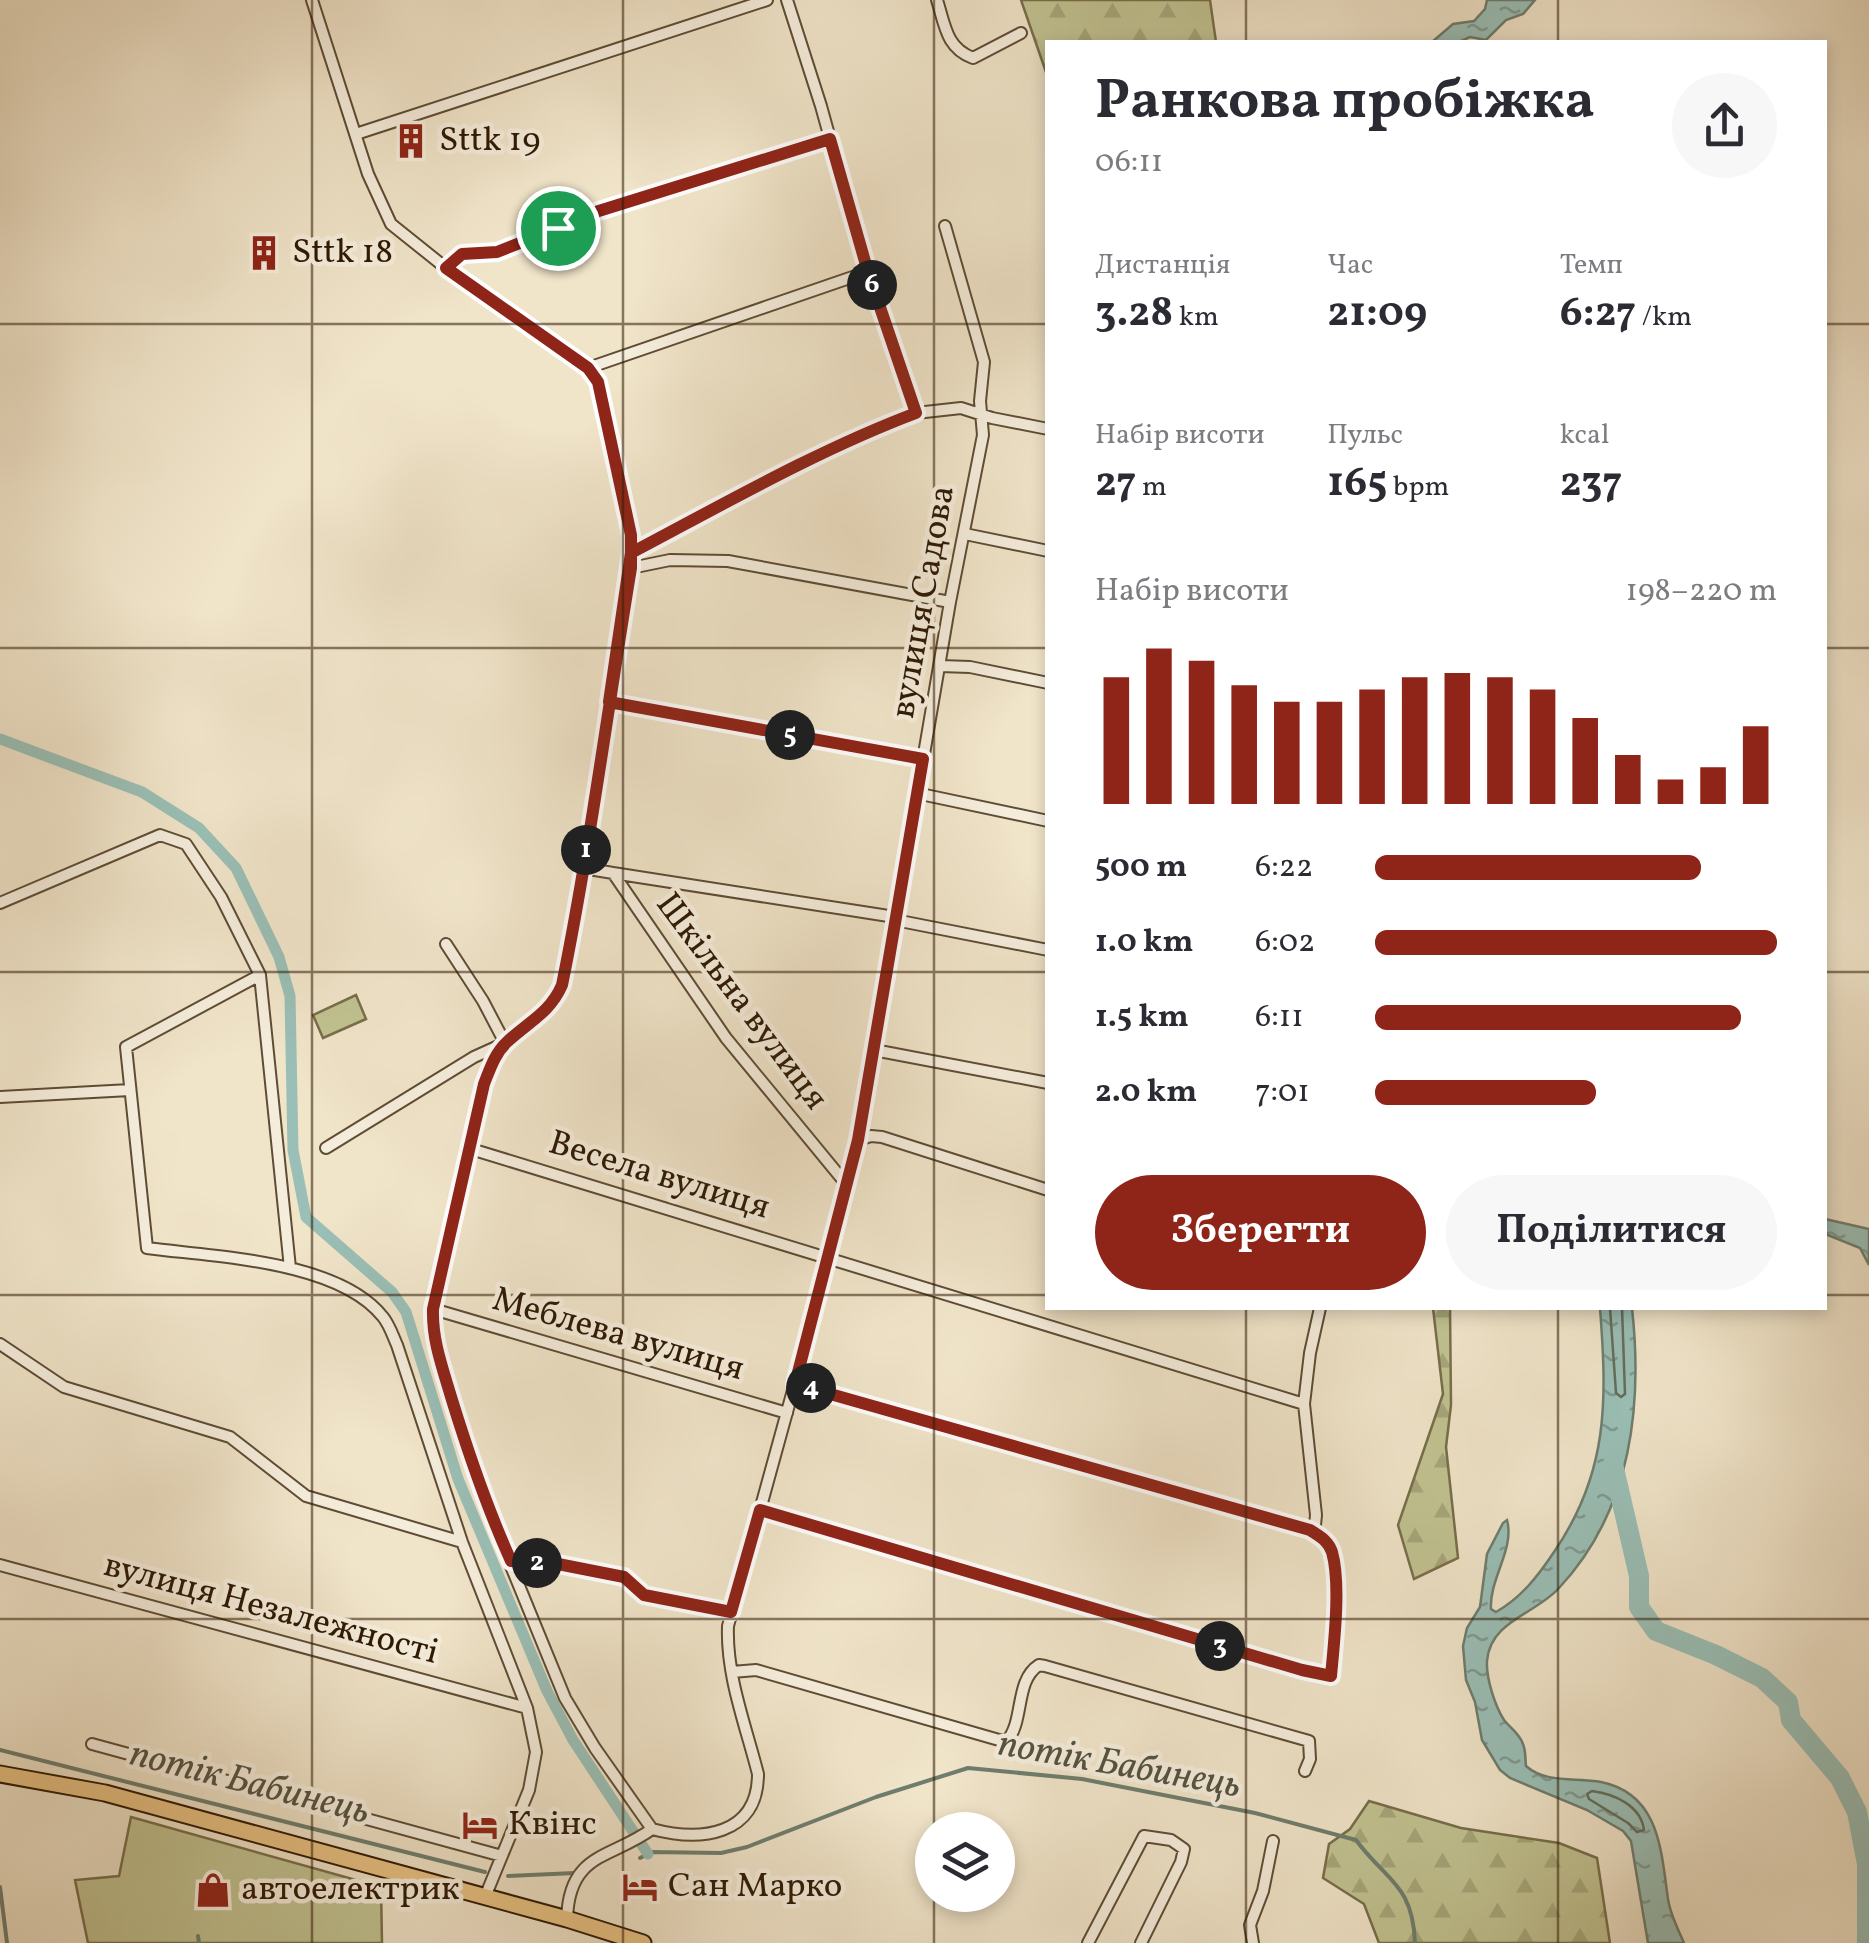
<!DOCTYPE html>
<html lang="uk">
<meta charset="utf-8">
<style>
body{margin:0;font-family:Vollkorn,serif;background:#f7f7f7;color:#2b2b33;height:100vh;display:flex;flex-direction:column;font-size:38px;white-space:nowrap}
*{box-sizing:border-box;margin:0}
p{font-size:32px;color:#7c7c81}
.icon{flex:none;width:55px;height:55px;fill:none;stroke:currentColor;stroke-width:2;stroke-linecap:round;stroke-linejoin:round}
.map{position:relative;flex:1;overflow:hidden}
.details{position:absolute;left:1045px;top:40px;width:782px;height:1270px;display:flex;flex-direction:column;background:#fff;border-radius:0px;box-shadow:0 5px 15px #0003}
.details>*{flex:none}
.controls{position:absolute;left:915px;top:1812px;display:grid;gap:20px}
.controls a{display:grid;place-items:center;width:100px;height:100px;border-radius:50%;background:#fff;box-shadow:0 5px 15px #0003;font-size:50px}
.pin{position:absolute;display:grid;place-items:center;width:85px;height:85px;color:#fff;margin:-42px;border:5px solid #fff;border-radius:50%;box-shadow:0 2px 10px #0007}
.km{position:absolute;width:50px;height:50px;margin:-25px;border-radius:50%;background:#222;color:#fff;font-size:28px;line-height:50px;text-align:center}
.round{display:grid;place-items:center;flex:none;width:105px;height:105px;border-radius:52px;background:#f7f7f7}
.head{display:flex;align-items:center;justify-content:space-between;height:170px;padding:0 50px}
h1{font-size:55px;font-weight:700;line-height:75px}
.stats{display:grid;grid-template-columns:repeat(3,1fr);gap:15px;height:170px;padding:10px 50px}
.stats div{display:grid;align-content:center}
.stats b{font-size:42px;font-weight:700}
.stats small{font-size:28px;font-weight:400}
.stats p{font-size:28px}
.chart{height:280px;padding:20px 50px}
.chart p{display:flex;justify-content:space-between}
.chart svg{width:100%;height:180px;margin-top:10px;stroke:#8f2418;stroke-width:6}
.primary-button{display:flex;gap:20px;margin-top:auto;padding:20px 50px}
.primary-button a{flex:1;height:115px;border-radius:60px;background:#8f2418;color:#fff;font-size:40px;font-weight:700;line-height:115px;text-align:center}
.primary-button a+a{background:#f7f7f7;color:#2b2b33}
ul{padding:0 50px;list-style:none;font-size:32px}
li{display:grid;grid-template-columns:160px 120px 1fr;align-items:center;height:75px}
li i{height:25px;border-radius:12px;background:#8f2418}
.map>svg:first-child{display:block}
.green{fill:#c1c291;stroke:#776e4a;stroke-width:2.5}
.forest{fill:url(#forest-firs);stroke:#776e4a;stroke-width:2.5}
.water{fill:url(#water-ripples);stroke:#6e7d6e;stroke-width:2.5}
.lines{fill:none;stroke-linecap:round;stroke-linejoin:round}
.shore{stroke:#646c5c;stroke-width:2.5}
.stream{stroke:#6e7d6e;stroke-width:4}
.canal{stroke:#9abfb6;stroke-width:11}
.river{stroke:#9abfb6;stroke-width:20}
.minor-casing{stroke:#5e4c34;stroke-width:14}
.primary-casing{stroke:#2d1903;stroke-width:19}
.minor{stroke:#f5eddc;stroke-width:10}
.primary{stroke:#e8c284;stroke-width:15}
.route-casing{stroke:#fff;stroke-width:20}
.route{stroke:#8f2418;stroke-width:12}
.grid{fill:none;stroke:#2d1903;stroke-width:2.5;stroke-opacity:0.55}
.labels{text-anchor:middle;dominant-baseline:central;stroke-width:9;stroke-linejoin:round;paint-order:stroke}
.poi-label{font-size:35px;fill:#2d1903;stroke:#f5eddc;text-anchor:start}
.street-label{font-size:35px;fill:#2d1903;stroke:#f5eddc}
.water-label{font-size:38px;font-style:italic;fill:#535342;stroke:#f5eddc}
</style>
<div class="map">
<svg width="1869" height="1943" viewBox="0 0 1869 1943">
<defs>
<pattern id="forest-firs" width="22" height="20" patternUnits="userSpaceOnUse" patternTransform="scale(2.5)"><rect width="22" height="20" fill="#c1c291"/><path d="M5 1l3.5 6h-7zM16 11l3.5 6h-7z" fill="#a6a67b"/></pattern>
<pattern id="water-ripples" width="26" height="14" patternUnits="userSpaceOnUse" patternTransform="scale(2.5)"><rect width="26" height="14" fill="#9abfb6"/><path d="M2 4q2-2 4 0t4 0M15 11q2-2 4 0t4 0" fill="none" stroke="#7e9a92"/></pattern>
</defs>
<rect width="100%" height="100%" fill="#f0e4c9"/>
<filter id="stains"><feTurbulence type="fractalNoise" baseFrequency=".002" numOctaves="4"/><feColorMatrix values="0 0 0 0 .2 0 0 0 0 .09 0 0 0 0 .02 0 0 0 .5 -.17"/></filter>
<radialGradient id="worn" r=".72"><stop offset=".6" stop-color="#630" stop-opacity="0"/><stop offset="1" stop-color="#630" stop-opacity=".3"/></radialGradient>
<!-- green -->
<path class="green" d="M356 995 366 1019 323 1038 313 1015Z
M131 1817 381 1887 382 1943H88L75 1880 119 1876Z"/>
<!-- forest -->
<path class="forest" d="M1021 0H1210L1216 42H1048L1047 75Z
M1433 1308H1450L1451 1405 1446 1447 1458 1558 1414 1579 1398 1525 1443 1394Z
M1369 1801 1461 1828 1559 1843 1597 1858 1610 1943H1379L1364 1904 1323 1878 1329 1844 1350 1829Z"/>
<!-- water -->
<path class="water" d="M1487 0H1535L1523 14 1506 20 1486 40 1470 37 1459 42H1432L1453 24 1474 21 1485 9Z
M1825 1219 1869 1229V1265L1860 1248 1825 1234Z
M1600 1308H1632C1643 1408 1631 1511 1559 1588 1536 1614 1490 1621 1487 1661 1486 1678 1495 1706 1504 1720 1511 1729 1519 1733 1523 1744 1526 1751 1525 1758 1526 1766 1546 1784 1577 1777 1601 1782 1660 1794 1661 1851 1668 1899 1670 1914 1678 1929 1684 1943H1648L1631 1841 1623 1831 1587 1810 1510 1778 1500 1770 1482 1740 1475 1702 1466 1680 1463 1646 1467 1628 1480 1607 1487 1554 1503 1523 1507 1520C1515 1549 1489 1579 1491 1609L1496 1612C1521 1598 1538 1576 1554 1552 1609 1472 1607 1400 1600 1308Z"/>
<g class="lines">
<!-- shore -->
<path class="shore" d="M1610 1308 1616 1393 1621 1397 1625 1394 1622 1308
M1592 1791C1615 1794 1641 1806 1644 1830L1637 1832 1628 1823 1589 1799 1587 1794Z"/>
<!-- stream -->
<path class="stream" d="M0 1750 485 1872
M640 1858 651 1852 721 1853 747 1847 876 1797 968 1768 1082 1779 1255 1813 1356 1840C1386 1881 1413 1884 1415 1943
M508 1876 575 1873
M0 1887 7 1943
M198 1936 199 1943"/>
<!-- canal -->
<path class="canal" d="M0 739 142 792 199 828 236 868 279 957 290 996 293 1150 306 1217 392 1292 406 1312 458 1479 547 1691 573 1740 648 1854"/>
<!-- river -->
<path class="river" d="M1613 1464 1639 1576V1607L1656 1631 1716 1655 1762 1678 1788 1702 1791 1720 1840 1778 1857 1812 1867 1864V1943"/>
<defs>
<path id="minor" d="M312 0 368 174 391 224 446 268 588 368 598 382 628 511 631 568 563 985C546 1022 512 1027 495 1057 478 1086 478 1121 470 1153 456 1213 434 1272 433 1334L488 1510 565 1698 595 1748 652 1829
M787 0 821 106 867 272 916 413
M937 0C945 25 946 48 973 58L1021 33
M356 134 767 0
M446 268 462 254 497 253 573 219 830 139
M588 368 867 272
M965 534 1048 551
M631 553 756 488 884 425 916 413 961 408 992 418 1048 429
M631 568 670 560 728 561 950 602
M940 666 970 667 1048 683
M609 703 923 759
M916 793 1048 821
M583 868 613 873 726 1038 847 1185
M613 873 895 917
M0 903 160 835 186 844 221 897 260 975 290 1268
M895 920 1048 950
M260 975 126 1047 147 1248C214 1257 338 1260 383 1317 389 1324 393 1336 397 1345L462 1542 527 1708 536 1752 529 1790 485 1897
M874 1050 1048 1083
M0 1097 130 1090
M858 1140 871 1136 882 1137 1048 1190
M326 1148 474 1057 505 1043 483 1001 446 944
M471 1149 1304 1404 1310 1353 1320 1308
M433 1309 787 1413
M0 1344 64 1387 230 1437 306 1496 462 1542
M795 1384 1310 1529 1315 1525 1316 1515 1304 1404
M760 1510 1303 1671 1331 1676C1334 1642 1341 1584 1332 1552 1328 1541 1319 1535 1310 1529
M511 1561 558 1564 624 1577 644 1595 731 1611
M0 1565 527 1708
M732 1672 756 1670 1006 1742C1025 1722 1014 1681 1039 1665L1045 1666 1309 1741 1310 1759 1305 1771
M92 1744 502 1856
M567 1919C569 1852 611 1859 652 1829 700 1842 758 1836 758 1774 746 1726 726 1676 728 1626L830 1256 858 1140 950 602 983 435 980 401 984 362 945 226
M1088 1943 1144 1836 1171 1840 1184 1849 1181 1862 1141 1943
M1253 1943 1250 1925 1263 1891 1273 1841"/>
<path id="primary" d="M0 1774 105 1793 567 1919 643 1943"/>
</defs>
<!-- minor casing -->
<use href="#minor" class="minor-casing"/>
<!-- primary casing -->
<use href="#primary" class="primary-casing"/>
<!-- minor -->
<use href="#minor" class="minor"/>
<!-- primary -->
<use href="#primary" class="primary"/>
</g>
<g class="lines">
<defs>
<path id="route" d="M558 228 497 252 462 254 446 268 588 368 598 382 631 535V568C608 707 590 847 562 985 550 1013 528 1022 507 1042 495 1053 490 1069 484 1084L433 1309C432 1341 443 1369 452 1400 469 1455 487 1508 511 1561L558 1564 624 1577 644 1595 731 1612 760 1510 1302 1670 1331 1676C1334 1643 1341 1584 1332 1552 1328 1540 1319 1536 1310 1530L795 1384 858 1140 923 759 609 702 631 553C724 504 818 450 916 413L868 272 830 139 573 219 558 228"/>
</defs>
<!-- route casing -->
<use href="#route" class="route-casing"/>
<!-- route -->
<use href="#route" class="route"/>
</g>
<!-- grid -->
<path class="grid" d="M312 0V1943M623 0V1943M934 0V1830M1246 0V42M1558 0V42M0 324H1048M1825 324H1869M0 648H1048M1825 648H1869M0 972H1048M1825 972H1869M0 1295H1048M1825 1295H1869M1246 1308V1943M1558 1308V1943M0 1619H1869M934 1895V1943"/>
<!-- icons -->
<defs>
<symbol id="building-bare" viewBox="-9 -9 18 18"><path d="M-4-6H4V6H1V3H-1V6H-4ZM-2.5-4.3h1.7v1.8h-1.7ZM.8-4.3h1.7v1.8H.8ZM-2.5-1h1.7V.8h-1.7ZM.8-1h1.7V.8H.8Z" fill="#8f2418" stroke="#f5eddc" stroke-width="2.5" paint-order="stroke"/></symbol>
<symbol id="hotel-bare" viewBox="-9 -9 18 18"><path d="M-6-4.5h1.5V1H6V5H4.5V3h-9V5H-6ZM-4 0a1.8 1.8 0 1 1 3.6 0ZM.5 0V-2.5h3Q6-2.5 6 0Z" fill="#8f2418" stroke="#f5eddc" stroke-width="2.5" paint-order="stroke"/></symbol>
<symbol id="shop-bare" viewBox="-9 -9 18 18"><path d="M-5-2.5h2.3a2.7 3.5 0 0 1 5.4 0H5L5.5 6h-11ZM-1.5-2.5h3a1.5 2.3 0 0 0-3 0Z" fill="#8f2418" stroke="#f5eddc" stroke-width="2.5" paint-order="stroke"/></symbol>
</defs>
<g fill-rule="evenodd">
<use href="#building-bare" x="386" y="116" width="50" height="50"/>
<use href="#building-bare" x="239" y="228" width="50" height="50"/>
<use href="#hotel-bare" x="455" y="1800" width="50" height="50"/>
<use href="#hotel-bare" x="615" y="1862" width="50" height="50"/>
<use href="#shop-bare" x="188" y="1865" width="50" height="50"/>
</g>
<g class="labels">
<!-- poi labels -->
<g class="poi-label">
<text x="439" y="141">Sttk 19</text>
<text x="292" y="253">Sttk 18</text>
<text x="508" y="1825">Квінс</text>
<text x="668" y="1887">Сан Марко</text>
<text x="241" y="1890">автоелектрик</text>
</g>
<!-- street labels -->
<g class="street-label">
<text transform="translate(924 602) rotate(-80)">вулиця Садова</text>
<text transform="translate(741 1002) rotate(53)">Шкільна вулиця</text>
<text transform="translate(659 1176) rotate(17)">Весела вулиця</text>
<text transform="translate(618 1335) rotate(16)">Меблева вулиця</text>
<text transform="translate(271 1610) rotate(15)">вулиця Незалежності</text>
</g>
<!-- water labels -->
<g class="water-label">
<text transform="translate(1119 1766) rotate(10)">потік Бабинець</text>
<text transform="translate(249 1784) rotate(14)">потік Бабинець</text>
</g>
</g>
<rect width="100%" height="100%" filter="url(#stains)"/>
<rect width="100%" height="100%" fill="url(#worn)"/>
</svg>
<div class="controls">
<a><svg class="icon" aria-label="layers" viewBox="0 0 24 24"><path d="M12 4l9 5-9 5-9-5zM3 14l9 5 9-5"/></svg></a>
</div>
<div class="pin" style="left:558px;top:228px;background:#1e9e55"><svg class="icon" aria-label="arrive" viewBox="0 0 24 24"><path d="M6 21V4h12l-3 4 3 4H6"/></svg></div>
<b class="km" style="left:586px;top:850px">1</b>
<b class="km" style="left:537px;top:1563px">2</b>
<b class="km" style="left:1220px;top:1646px">3</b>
<b class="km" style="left:811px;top:1388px">4</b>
<b class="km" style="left:790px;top:735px">5</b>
<b class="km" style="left:872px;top:285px">6</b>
<section class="details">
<div class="head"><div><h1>Ранкова пробіжка</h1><p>06:11</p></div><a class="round"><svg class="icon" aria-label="share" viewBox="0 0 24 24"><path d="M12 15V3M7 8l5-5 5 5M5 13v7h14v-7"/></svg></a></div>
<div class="stats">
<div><p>Дистанція</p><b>3.28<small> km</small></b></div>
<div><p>Час</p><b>21:09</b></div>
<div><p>Темп</p><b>6:27<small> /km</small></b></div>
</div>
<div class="stats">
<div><p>Набір висоти</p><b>27<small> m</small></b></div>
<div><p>Пульс</p><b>165<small> bpm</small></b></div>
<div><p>kcal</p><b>237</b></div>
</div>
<div class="chart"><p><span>Набір висоти</span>198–220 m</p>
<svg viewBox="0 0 160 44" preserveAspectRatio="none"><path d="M5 44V13M15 44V6M25 44V9M35 44V15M45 44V19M55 44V19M65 44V16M75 44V13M85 44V12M95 44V13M105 44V16M115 44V23M125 44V32M135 44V38M145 44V35M155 44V25"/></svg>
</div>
<ul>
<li><b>500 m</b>6:22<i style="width:81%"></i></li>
<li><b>1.0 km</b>6:02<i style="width:100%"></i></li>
<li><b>1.5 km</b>6:11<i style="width:91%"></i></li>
<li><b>2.0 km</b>7:01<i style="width:55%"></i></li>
</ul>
<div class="primary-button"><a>Зберегти</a><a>Поділитися</a></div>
</section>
</div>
